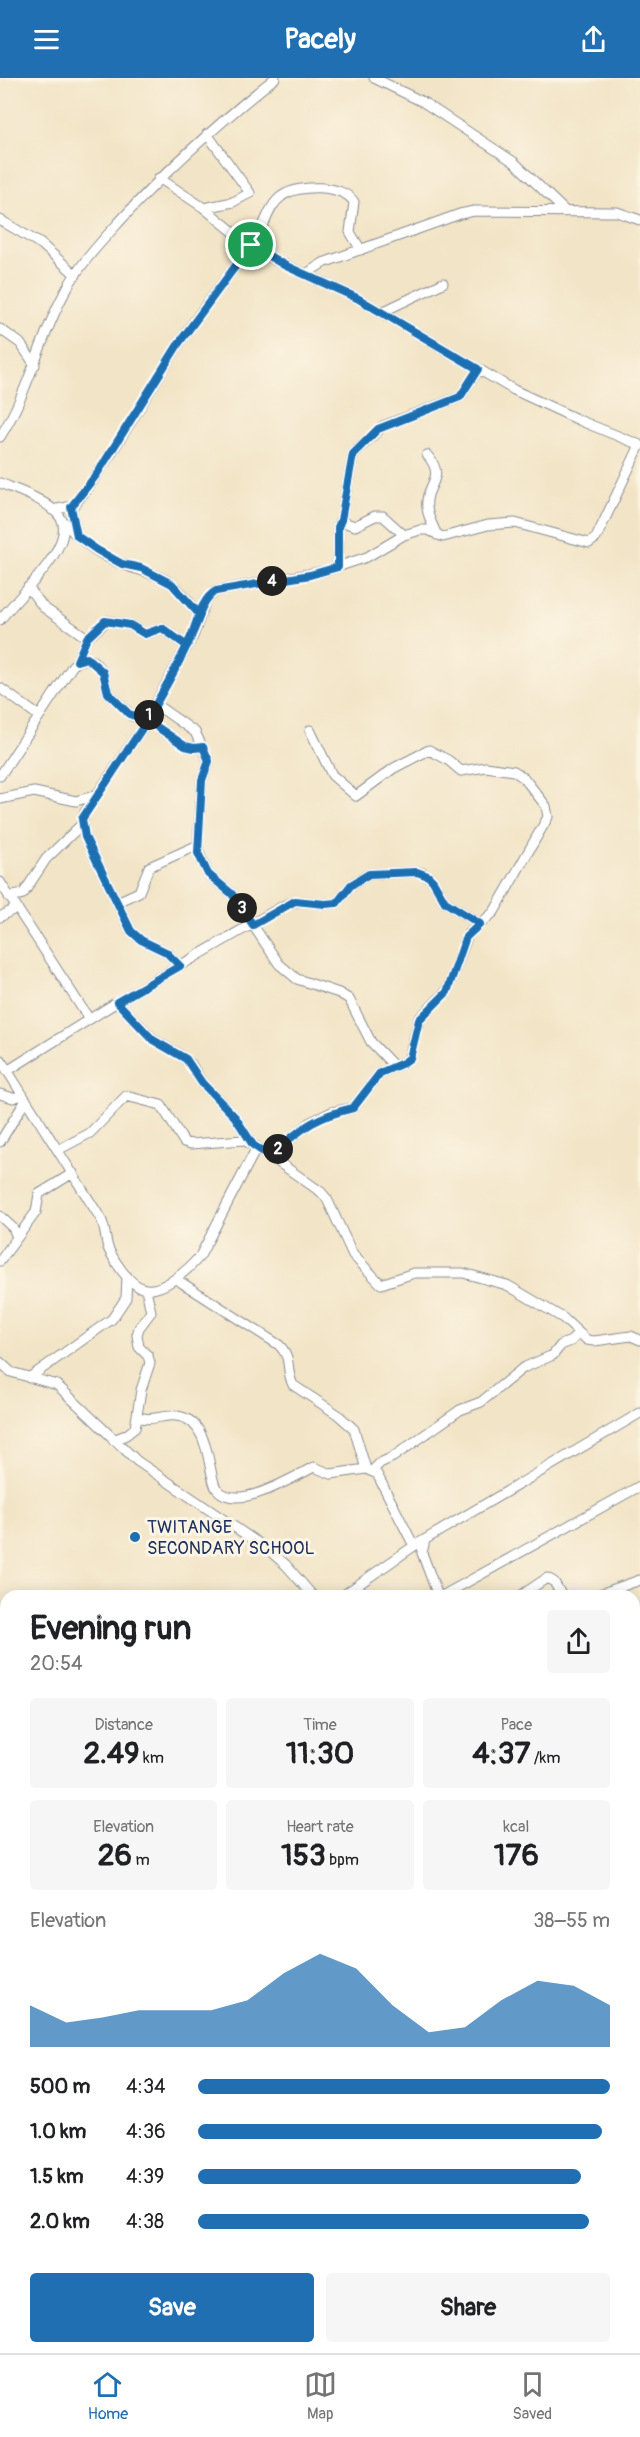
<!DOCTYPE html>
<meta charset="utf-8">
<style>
body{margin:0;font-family:Pangolin,sans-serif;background:#f6f6f6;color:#202124;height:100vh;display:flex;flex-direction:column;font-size:22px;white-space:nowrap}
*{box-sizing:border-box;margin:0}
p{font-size:20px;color:#757577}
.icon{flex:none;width:33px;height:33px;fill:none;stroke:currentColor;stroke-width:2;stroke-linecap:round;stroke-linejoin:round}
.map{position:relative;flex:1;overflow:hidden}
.side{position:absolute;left:0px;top:1512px;width:640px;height:764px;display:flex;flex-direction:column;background:#fff;border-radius:18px 18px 0 0;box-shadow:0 3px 15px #0003}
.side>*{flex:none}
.pin{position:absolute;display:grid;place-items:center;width:51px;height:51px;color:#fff;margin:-26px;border:3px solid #fff;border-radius:50%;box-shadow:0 2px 6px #0007}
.km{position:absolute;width:30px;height:30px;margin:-15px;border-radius:50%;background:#222;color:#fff;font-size:16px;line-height:30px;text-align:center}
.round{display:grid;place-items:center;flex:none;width:63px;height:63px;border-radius:6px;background:#f6f6f6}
.headline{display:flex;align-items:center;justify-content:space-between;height:102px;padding:0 30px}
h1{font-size:33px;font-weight:700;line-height:45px}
.figures{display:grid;grid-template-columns:repeat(3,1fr);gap:9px;height:102px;padding:6px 30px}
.figures div{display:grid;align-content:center;border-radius:6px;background:#f6f6f6;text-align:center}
.figures b{font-size:30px;font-weight:700}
.figures small{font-size:16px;font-weight:400}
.figures p{font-size:16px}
.chart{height:168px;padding:12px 30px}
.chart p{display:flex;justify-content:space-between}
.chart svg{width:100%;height:108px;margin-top:6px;fill:#1f6fb2;opacity:.7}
.primary-button{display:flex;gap:12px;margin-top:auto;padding:12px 30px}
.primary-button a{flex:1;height:69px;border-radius:6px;background:#1f6fb2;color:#fff;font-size:24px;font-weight:700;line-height:69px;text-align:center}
.primary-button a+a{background:#f6f6f6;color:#202124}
ul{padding:0 30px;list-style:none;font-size:20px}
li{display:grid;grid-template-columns:96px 72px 1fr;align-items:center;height:45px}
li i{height:15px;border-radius:8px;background:#1f6fb2}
header{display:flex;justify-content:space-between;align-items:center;height:78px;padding:0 30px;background:#1f6fb2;color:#fff;font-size:27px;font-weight:700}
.menu{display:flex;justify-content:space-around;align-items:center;height:84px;border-top:2px solid #e0e0e0;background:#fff;font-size:16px;color:#757577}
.menu a{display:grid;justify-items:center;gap:3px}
.menu .on{color:#1f6fb2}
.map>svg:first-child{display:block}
.cemetery{fill:url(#cemetery-stones);stroke:#6f826a;stroke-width:1.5}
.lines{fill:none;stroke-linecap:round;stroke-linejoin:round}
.minor-casing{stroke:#868a92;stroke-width:11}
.minor{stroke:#fff;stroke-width:9}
.route-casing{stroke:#fff;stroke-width:12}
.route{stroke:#1f6fb2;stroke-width:8}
.poi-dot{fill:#1f6fb2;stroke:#fcf5e5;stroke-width:2}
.labels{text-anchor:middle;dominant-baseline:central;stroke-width:6;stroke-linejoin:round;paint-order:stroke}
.poi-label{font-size:18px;fill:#1b2f5e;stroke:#fcf5e5;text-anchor:start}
</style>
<header><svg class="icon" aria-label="menu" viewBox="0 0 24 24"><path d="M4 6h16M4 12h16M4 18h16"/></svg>Pacely<svg class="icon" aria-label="share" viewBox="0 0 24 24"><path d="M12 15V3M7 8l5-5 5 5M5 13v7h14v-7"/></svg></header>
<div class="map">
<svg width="640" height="2275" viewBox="0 0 640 2275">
<defs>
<pattern id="cemetery-stones" width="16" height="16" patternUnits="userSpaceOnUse" patternTransform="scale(1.5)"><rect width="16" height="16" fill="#c3d577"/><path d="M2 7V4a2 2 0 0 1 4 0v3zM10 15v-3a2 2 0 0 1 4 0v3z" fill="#a7b769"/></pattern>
</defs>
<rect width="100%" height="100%" fill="#fcf5e5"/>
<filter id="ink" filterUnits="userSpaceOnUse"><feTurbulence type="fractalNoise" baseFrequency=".0167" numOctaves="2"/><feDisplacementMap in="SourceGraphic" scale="12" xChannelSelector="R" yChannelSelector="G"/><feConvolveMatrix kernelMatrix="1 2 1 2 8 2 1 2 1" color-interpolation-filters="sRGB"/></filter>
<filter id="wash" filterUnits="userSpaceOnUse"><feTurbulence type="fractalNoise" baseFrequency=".008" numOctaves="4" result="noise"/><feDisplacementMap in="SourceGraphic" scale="24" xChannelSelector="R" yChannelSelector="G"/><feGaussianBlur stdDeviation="1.35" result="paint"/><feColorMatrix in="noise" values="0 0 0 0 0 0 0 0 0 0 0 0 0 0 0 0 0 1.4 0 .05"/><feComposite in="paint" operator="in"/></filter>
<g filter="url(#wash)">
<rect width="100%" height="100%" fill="#f2e4c6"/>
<!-- cemetery -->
<path class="cemetery" d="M0 1526 6 1536V1576L0 1581Z"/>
</g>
<g filter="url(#ink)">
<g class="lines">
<defs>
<path id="minor" d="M374 0 423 24 514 84 565 133
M159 100 204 130 241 160 274 182 357 220 514 312 581 343 640 367
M204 130 233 124 250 115 207 56
M0 142 41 166 76 197
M306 196 323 185 460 136 474 133 617 134 640 142
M382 234 443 205
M0 251 20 265 35 287
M0 359C29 314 39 261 65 214 79 187 101 164 121 142 168 90 220 44 275 0
M427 377C448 401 424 406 427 430 428 439 433 448 437 457
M0 405C19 413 48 422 60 439 79 466 15 521 0 542
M71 429 77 458
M52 432 73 428C86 414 97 396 108 380 132 343 154 305 178 267 202 230 231 196 256 160 266 147 268 128 282 118 298 106 343 106 354 124L350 154 361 172
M62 442C78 461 101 479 125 487 141 493 158 496 172 506 183 515 191 527 200 537
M341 442 353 376 383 348 460 319 478 292
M338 489V449L340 443 355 448 375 438H383L404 457
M28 509 43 529 87 560
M77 583 87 560 107 543 130 547 145 556 162 550 187 568
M0 610 39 638
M155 626 195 654 209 683 202 702 198 767 199 775 208 796 232 816 279 886 297 901 339 915 349 921 371 964 394 988
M0 698 73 587 83 581 93 583 103 594 108 615 132 638 147 642 185 668 194 670 203 669
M0 721 34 714 76 723 97 717
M0 804 89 941
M9 819 23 816 46 781 82 746
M117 824 139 814 149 789 198 767
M0 839 16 830
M180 888 166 874 141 862 131 853 85 759 82 746 85 734 141 652 194 556 206 522 216 513 325 493 367 479 404 457 420 452H428L443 459 488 447 515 445 589 465 596 460 640 367
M117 924 154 962 180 977 191 986 202 1005 235 1039 253 1067
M0 981 101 1141C106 1151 105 1164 109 1172 115 1184 128 1205 142 1210 161 1217 189 1191 200 1178L257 1069
M7 993 117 924 285 827C303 819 319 829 337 825L351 807 369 796 417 794 423 795 433 803 445 824 480 846
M0 1016 13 1020 23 1017
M0 1064 26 1022
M58 1072 90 1055 126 1018 161 1027 184 1064 191 1066 243 1062 257 1069 321 1114 327 1121 353 1177 381 1206 414 1195H463L507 1207 563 1240 587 1262 594 1263 631 1258 640 1262
M269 1078 311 1044 332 1034 353 1030 380 995 403 985 409 980 419 941 447 913 468 856 494 834 548 739 546 728 524 700 514 693 486 689 461 693 448 682 429 672 394 690 356 718 332 697 310 652
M0 1138 13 1150 17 1159
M0 1183 36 1134 39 1116 73 1095
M176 1201 279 1267C293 1281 285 1291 293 1307L337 1336 354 1351 366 1391
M0 1284 11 1294 57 1307 137 1383 270 1473 286 1487 313 1518
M29 1300 112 1241 126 1220 127 1198
M138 1339C154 1345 170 1332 187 1341 197 1346 202 1357 205 1367 209 1377 212 1406 217 1411 237 1435 293 1399 314 1389L331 1396 366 1391 377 1396 414 1468
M113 1362 126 1357 135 1350 141 1312 150 1285 148 1278 139 1269 137 1257 139 1250 151 1234 146 1211
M372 1393 380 1385 393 1379 460 1332 481 1324 523 1290 553 1277 561 1267 571 1263 578 1256
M425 1462 422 1475 438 1518
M342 1518 414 1468 640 1335
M442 1518 640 1408
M520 1518 547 1500 554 1504 562 1518
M594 1518 640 1502
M634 1552 640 1550
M634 1672 640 1677
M0 1696 6 1693
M634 1709 640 1706
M0 1775 6 1777
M0 1862 6 1864
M634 1883 640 1894
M0 1901 6 1884
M0 2022 6 2023
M634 2075 640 2074
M0 2080 6 2074
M0 2179 6 2162
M634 2248H640
M0 2268 25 2275
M218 2270 219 2275
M407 2275 421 2270"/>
</defs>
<!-- minor casing -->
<use href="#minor" class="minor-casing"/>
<!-- minor -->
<use href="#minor" class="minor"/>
</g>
</g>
<g class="lines" filter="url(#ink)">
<defs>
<path id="route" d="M251 167 179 265 97 396 71 429 77 458 97 472 122 486 141 490 172 506 200 537C185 577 162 615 141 652L82 741 85 759 131 853 141 862 166 874 180 888 117 924 153 962 186 981 202 1005 235 1039 253 1067 269 1078C302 1051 311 1040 353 1030L380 995 403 985 410 980 419 942 447 914 466 859 480 846 445 824 433 803 428 798 417 794 369 796 351 807 337 825 325 826 295 823 253 847 232 816 208 796 198 775 202 702 209 683 203 669 194 670 185 668 147 642 129 636 108 615 103 594 87 580 77 583 87 560 105 543 130 547 145 556 162 550 187 568C196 552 199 522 216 513L310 497 338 489V449L341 442 353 376 378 351 460 319 478 291 357 220 284 187 251 167"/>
</defs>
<!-- route casing -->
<use href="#route" class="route-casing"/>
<!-- route -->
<use href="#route" class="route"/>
</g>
<!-- markers -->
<circle class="poi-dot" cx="135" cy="1459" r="6"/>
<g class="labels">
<!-- poi labels -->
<g class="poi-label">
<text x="147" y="1449">TWITANGE<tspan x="147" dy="21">SECONDARY SCHOOL</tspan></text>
</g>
</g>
</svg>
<div class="pin" style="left:251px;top:167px;background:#1e9e55"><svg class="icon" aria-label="arrive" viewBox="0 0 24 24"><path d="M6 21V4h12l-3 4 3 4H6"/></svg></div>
<b class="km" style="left:149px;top:637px">1</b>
<b class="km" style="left:278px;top:1071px">2</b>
<b class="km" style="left:242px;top:830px">3</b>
<b class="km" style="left:272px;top:503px">4</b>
<section class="side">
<div class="headline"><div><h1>Evening run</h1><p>20:54</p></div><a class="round"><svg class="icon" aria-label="share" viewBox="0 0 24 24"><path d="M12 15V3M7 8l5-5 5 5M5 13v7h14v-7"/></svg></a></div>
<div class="figures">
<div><p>Distance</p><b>2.49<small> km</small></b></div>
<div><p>Time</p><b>11:30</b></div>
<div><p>Pace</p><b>4:37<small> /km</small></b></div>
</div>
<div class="figures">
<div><p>Elevation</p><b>26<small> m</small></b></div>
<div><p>Heart rate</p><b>153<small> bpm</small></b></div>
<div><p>kcal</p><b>176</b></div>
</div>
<div class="chart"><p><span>Elevation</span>38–55 m</p>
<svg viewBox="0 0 160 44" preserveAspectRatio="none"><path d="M0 44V27L10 34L20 32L30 29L40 29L50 29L60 25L70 14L80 6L90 12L100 27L110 38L120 36L130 25L140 17L150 19L160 27V44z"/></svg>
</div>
<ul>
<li><b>500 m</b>4:34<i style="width:100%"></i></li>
<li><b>1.0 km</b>4:36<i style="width:98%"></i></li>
<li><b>1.5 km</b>4:39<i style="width:93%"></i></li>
<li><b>2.0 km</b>4:38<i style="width:95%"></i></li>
</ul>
<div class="primary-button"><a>Save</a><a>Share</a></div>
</section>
</div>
<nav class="menu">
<a class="on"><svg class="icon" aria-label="home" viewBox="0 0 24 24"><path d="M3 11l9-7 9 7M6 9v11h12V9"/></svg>Home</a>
<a><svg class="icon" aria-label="map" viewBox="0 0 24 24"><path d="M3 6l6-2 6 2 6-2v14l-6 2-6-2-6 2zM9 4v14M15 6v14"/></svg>Map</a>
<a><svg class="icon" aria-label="saved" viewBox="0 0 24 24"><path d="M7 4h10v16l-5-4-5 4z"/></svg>Saved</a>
</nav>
